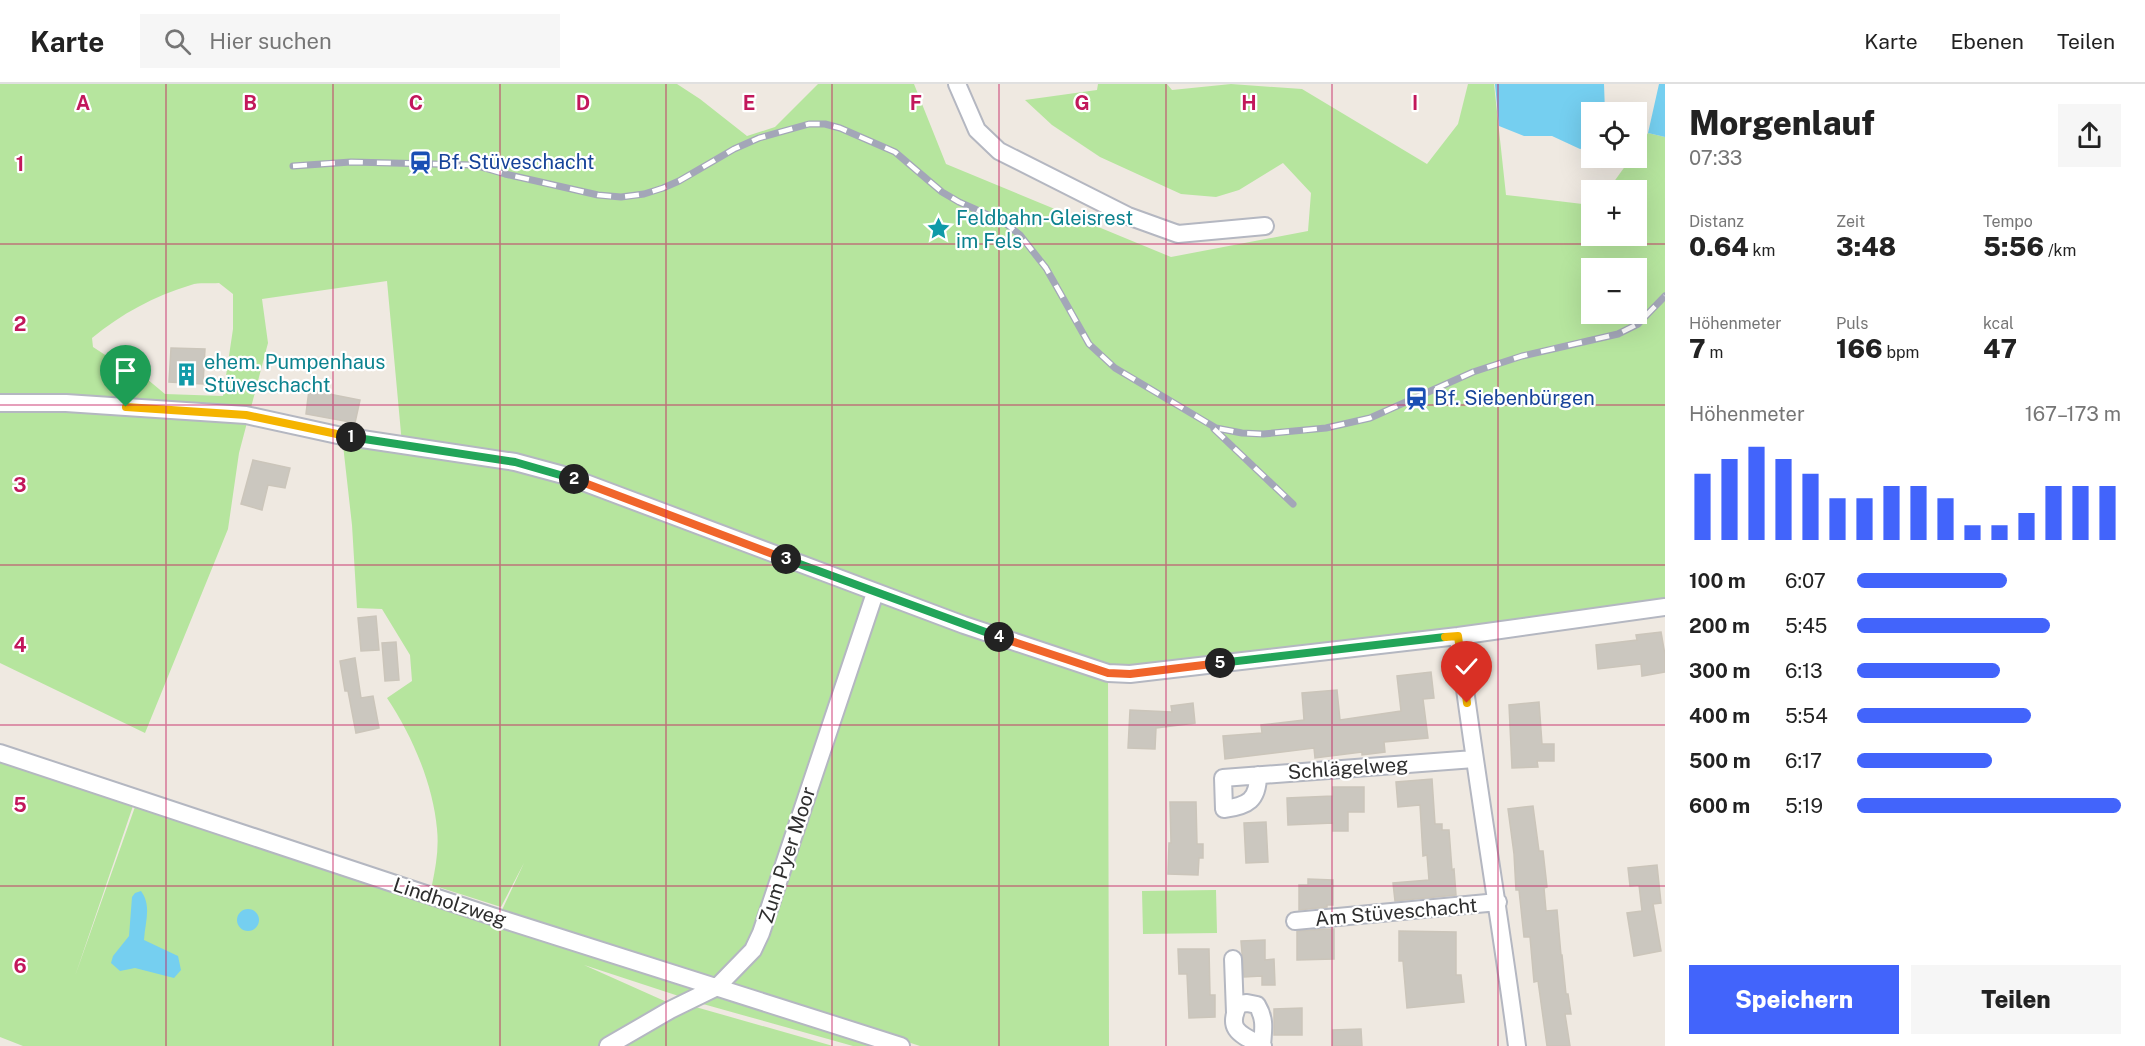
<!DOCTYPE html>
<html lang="de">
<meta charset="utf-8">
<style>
body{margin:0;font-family:"Public Sans",sans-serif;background:#f6f6f6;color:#222;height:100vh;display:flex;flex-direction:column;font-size:22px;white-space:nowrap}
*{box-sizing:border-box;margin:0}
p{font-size:20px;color:#767676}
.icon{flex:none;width:33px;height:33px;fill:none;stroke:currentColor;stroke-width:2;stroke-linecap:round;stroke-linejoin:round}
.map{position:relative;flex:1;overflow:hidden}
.details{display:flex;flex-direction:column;background:#fff;width:480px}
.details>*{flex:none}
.buttons{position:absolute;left:1581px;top:18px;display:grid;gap:12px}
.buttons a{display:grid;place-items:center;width:66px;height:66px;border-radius:0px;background:#fff;box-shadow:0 6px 24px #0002;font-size:30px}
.pin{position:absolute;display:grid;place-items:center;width:51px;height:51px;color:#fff;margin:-62px -26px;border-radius:50% 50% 50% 0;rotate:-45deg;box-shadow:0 0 6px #0007}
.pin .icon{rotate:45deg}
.km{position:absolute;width:30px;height:30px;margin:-15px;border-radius:50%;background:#222;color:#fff;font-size:16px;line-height:30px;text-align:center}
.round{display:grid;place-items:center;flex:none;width:63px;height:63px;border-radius:0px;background:#f6f6f6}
.head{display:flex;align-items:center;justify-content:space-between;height:102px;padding:0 24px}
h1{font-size:33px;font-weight:800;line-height:45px}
.metrics{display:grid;grid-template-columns:repeat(3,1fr);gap:9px;height:102px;padding:6px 24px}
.metrics div{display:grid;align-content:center}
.metrics b{font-size:26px;font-weight:800}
.metrics small{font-size:16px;font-weight:400}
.metrics p{font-size:16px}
.chart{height:168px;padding:12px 24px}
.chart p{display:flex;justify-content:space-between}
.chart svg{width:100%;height:108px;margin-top:6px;stroke:#4264fb;stroke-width:6}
.cta{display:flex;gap:12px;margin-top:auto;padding:12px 24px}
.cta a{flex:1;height:69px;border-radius:0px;background:#4264fb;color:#fff;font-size:24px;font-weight:800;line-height:69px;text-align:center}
.cta a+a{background:#f6f6f6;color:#222}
ul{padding:0 24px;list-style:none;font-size:20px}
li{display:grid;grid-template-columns:96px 72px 1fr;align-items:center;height:45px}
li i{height:15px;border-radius:8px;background:#4264fb}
header{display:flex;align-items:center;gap:36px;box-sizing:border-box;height:84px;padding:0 30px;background:#fff;border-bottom:2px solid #e0e0e0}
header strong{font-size:28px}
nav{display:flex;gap:33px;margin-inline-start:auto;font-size:21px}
.search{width:420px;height:54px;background:#f6f6f6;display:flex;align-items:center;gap:15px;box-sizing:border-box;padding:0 21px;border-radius:0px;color:#767676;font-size:22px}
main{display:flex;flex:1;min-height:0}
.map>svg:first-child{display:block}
.green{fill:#b6e59e;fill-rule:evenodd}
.water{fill:#75cff0}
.building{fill:#cbc7bf;stroke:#cbc5ba;stroke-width:1.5}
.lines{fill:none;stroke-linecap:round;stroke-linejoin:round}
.minor-casing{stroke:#b4b7c1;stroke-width:20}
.minor{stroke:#fff;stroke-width:16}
.rail-casing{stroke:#a3a6b8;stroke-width:7}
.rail{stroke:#fff;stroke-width:4.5;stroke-dasharray:14;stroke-linecap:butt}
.split-1-casing{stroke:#fff;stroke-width:12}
.split-2-casing{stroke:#fff;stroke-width:12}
.split-3-casing{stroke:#fff;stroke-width:12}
.split-4-casing{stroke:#fff;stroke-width:12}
.split-5-casing{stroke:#fff;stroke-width:12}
.split-6-casing{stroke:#fff;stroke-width:12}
.split-7-casing{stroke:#fff;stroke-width:12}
.split-1{stroke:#f5b400;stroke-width:8}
.split-2{stroke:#22a559;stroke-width:8}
.split-3{stroke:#f0652b;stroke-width:8}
.split-4{stroke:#22a559;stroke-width:8}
.split-5{stroke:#f0652b;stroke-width:8}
.split-6{stroke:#22a559;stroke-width:8}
.split-7{stroke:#f5b400;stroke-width:8}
.grid{fill:none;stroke:#c2185b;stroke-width:1.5;stroke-opacity:0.55}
.labels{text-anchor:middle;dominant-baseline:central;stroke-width:4.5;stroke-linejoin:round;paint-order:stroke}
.transit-label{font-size:20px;fill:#164399;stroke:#fff;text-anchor:start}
.culture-label{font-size:20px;fill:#0d838f;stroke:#fff;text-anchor:start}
.street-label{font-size:20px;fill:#2e2e2e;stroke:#fff}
.grid-label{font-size:20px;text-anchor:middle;font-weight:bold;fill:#c2185b;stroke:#fff;stroke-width:4.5;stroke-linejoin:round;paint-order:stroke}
</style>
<header>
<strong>Karte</strong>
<div class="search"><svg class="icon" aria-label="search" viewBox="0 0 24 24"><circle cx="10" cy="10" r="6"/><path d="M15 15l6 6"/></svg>Hier suchen</div>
<nav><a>Karte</a><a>Ebenen</a><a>Teilen</a></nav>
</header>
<main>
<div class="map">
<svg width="1665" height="962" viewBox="0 0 1665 962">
<rect width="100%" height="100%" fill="#efe9e1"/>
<!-- green -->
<path class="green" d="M0 0H677L700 15 747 52 775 43 818 0H914L946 80 1171 173 1308 147 1311 109 1283 79 1239 106 1216 113 1181 110 1100 73 1052 41 1025 16 1097 6 1098 0H1167L1172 6 1231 0 1302 5 1427 80 1458 40 1468 0H1494L1506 111 1591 121 1592 152H1636V106H1608L1631 74H1636L1637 66 1648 49 1665 53V523L1108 589 1109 962H920L502 826 524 779 501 823 432 801C436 782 439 764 437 745 433 700 412 651 387 614L412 597 410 571 382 525 357 524 352 441 342 352 402 360 387 197 262 215 268 259 239 369 228 445 145 649 0 579ZM1592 184H1636V230H1592ZM219 199 233 210V245L223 312 165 310 147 295 119 280 93 263 92 254C121 230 154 212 191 201 199 198 210 200 219 199Z
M0 673 134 719 75 892 136 720C259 764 383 804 506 844 631 886 756 928 883 962H853L703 920 584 881 678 923 692 922 833 962H23L0 953Z
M1216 806 1217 849 1143 850 1142 807Z"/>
<!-- water -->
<path class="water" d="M1495 0H1604L1605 28H1592L1591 62 1580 65 1552 52H1524L1499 42Z
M1659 0H1665V53L1648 49Z
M141 807C152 822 145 838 144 856L178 872 181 886 174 894 135 884 120 887 111 879 113 872 129 852 132 813 135 809Z
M237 836a11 11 0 1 1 22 0a11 11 0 1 1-22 0Z"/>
<!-- building -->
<path class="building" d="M171 264 205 265 203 300 169 298Z
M309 306 360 316 355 339 306 330Z
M253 376 290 384 285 404 268 401 262 426 241 420Z
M376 532 379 566 361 567 358 534Z
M1661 548 1665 571V588L1642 592 1641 580 1598 585 1596 561 1637 556 1636 551Z
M396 558 399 596 385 597 382 559Z
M355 574 361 614 373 612 379 644 356 649 348 607H345L340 577Z
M1431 588 1434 614 1423 615 1428 654 1384 658 1385 668 1362 671V668L1315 674 1314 664 1225 675 1223 652 1262 649 1261 641 1304 636 1302 609 1337 606 1340 636 1401 627 1397 592Z
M1539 618 1542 660H1554V677H1537L1538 683 1512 684 1509 621Z
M1193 619 1195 639 1156 644 1155 665 1128 664 1130 626 1172 628 1171 622Z
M1432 695 1435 740H1442V746H1449L1452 786 1454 785 1456 811 1395 817 1393 799 1429 796 1427 771 1423 772 1420 721 1398 723 1396 698Z
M1333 703H1364V728H1348V747H1333V739L1288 741 1287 714 1333 712Z
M1170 718H1196L1197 760H1203V774H1199L1198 791 1168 790 1169 759H1171Z
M1533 722 1539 767H1543L1547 803 1544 804 1546 827 1557 826 1561 871H1562L1566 910H1568L1571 930H1565L1570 962H1547L1538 897 1534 898 1530 853H1524L1519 806H1516L1514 770 1508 725Z
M1266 738 1268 778 1246 779 1244 739Z
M1657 781 1661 819 1653 820 1661 867 1634 872 1627 829 1642 827 1639 801 1630 802 1628 784Z
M1308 795 1333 796V821H1327V823L1299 826V801H1308Z
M1327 845H1334V875L1297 876V847Z
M1399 847 1456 848V891H1461L1464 918 1407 924 1403 877H1399Z
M1265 856V876L1274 875 1275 901H1262V892L1244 893 1241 857Z
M1178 865H1209L1210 911H1215V933L1189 934 1187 890H1179Z
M1302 924V951H1274V925Z
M1361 945 1362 962H1333V946Z"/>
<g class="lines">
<defs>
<path id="minor" d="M957 0 977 46 999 67 1128 132 1178 150 1265 142
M0 319H66L246 331 342 352 515 378 567 392 964 541 1108 589 1130 590 1458 552 1665 523
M1458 552C1475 689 1499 825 1517 962
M0 669 492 832 901 962
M1258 691C1258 716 1248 722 1224 725L1223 694 1474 675
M1295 837 1498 818
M1233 875 1235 929
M608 962 670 926 717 903 753 866 761 849 875 509
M1262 962C1263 946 1266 936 1257 921L1247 919 1239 920C1225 947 1242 951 1263 962"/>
</defs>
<!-- minor casing -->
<use href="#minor" class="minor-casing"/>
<!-- minor -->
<use href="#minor" class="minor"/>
<defs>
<path id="rail" d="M293 82 351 78 474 81 505 90 598 111 621 113 644 110 663 104 679 97 734 65 759 54 809 40H825L840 44 895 68 942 108 959 118 1004 138 1020 151 1046 184 1089 260 1115 284 1216 344 1242 349 1263 350 1326 344 1370 334 1473 288 1522 272 1618 250 1638 240 1665 212
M1214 345 1293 420"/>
</defs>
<!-- rail casing -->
<use href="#rail" class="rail-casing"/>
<!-- rail -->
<use href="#rail" class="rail"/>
</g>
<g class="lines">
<defs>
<path id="split-1" d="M126 323 246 331 351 353"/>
<path id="split-2" d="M351 353 515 378 574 395"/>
<path id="split-3" d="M574 395 786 475"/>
<path id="split-4" d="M786 475 999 553"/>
<path id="split-5" d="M999 553 1108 589 1130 590 1220 579"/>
<path id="split-6" d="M1220 579 1445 553"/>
<path id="split-7" d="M1445 553 1458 552 1467 619"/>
</defs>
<!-- split-1 casing -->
<use href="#split-1" class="split-1-casing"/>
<!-- split-2 casing -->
<use href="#split-2" class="split-2-casing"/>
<!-- split-3 casing -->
<use href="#split-3" class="split-3-casing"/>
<!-- split-4 casing -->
<use href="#split-4" class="split-4-casing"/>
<!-- split-5 casing -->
<use href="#split-5" class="split-5-casing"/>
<!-- split-6 casing -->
<use href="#split-6" class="split-6-casing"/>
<!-- split-7 casing -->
<use href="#split-7" class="split-7-casing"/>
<!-- split-1 -->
<use href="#split-1" class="split-1"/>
<!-- split-2 -->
<use href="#split-2" class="split-2"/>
<!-- split-3 -->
<use href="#split-3" class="split-3"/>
<!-- split-4 -->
<use href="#split-4" class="split-4"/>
<!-- split-5 -->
<use href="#split-5" class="split-5"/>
<!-- split-6 -->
<use href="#split-6" class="split-6"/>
<!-- split-7 -->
<use href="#split-7" class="split-7"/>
</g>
<!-- grid -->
<path class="grid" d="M166 0V962M333 0V962M500 0V962M666 0V962M832 0V962M999 0V962M1166 0V962M1332 0V962M1498 0V962M0 160H1665M0 321H1665M0 481H1665M0 641H1665M0 802H1665"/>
<!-- icons -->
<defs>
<symbol id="station-bare" viewBox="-9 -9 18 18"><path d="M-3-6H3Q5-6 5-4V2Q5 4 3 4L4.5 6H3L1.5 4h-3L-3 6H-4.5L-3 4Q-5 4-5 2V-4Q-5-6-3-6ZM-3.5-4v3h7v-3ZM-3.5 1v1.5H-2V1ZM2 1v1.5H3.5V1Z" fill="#1a4fb4" stroke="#fff" stroke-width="2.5" paint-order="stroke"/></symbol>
<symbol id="sight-bare" viewBox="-9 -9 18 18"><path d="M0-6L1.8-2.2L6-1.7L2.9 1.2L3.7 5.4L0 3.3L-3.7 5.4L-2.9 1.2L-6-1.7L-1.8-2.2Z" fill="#0f9aa8" stroke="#fff" stroke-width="2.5" paint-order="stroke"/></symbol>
<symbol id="building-bare" viewBox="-9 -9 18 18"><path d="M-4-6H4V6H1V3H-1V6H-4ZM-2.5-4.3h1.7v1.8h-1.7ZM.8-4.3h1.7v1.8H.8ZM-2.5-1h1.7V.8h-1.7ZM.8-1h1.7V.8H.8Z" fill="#0f9aa8" stroke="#fff" stroke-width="2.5" paint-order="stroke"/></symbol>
</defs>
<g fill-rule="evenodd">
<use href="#station-bare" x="404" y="62" width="33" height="33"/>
<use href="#sight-bare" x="922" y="128" width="33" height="33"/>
<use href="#building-bare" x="170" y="274" width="33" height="33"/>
<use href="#station-bare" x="1400" y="298" width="33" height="33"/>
</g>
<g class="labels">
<!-- transit labels -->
<g class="transit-label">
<text x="438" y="78">Bf. Stüveschacht</text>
<text x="1434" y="314">Bf. Siebenbürgen</text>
</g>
<!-- culture labels -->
<g class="culture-label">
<text x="956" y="134">Feldbahn-Gleisrest<tspan x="956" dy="23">im Fels</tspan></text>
<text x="204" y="278">ehem. Pumpenhaus<tspan x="204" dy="23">Stüveschacht</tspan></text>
</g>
<!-- street labels -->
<g class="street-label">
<text transform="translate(1348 684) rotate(-4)">Schlägelweg</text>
<text transform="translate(787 771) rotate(-72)">Zum Pyer Moor</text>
<text transform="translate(450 818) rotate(18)">Lindholzweg</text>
<text transform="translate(1396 828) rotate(-5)">Am Stüveschacht</text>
</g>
</g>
<g class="grid-label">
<text x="83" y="26">A</text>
<text x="250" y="26">B</text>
<text x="416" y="26">C</text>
<text x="583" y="26">D</text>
<text x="749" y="26">E</text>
<text x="916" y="26">F</text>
<text x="1082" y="26">G</text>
<text x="1249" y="26">H</text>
<text x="1415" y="26">I</text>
<text x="20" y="87">1</text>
<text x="20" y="247">2</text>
<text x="20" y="408">3</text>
<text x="20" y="568">4</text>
<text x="20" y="728">5</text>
<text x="20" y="889">6</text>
</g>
</svg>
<div class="buttons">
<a><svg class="icon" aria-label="locate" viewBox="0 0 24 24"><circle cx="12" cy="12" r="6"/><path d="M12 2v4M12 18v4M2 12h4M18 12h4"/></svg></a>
<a>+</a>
<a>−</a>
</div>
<div class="pin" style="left:126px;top:323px;background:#1e9e55"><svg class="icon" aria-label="arrive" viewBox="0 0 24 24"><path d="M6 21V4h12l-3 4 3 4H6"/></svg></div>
<div class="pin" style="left:1467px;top:619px;background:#d93025"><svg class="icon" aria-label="check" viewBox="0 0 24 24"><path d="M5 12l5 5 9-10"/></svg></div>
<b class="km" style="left:351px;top:353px">1</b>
<b class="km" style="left:574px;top:395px">2</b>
<b class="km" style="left:786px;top:475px">3</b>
<b class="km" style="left:999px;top:553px">4</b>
<b class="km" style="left:1220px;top:579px">5</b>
</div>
<section class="details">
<div class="head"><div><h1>Morgenlauf</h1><p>07:33</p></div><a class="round"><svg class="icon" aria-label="share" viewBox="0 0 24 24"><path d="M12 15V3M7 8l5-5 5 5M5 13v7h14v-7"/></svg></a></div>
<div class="metrics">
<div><p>Distanz</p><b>0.64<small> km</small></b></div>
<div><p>Zeit</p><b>3:48</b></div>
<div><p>Tempo</p><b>5:56<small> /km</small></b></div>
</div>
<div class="metrics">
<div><p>Höhenmeter</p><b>7<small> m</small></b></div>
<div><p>Puls</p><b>166<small> bpm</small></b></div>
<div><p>kcal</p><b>47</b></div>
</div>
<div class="chart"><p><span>Höhenmeter</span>167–173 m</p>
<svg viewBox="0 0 160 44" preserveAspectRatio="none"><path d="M5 44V17M15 44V11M25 44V6M35 44V11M45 44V17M55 44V27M65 44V27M75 44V22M85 44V22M95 44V27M105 44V38M115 44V38M125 44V33M135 44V22M145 44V22M155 44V22"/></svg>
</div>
<ul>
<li><b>100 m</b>6:07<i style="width:57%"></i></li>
<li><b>200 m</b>5:45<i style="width:73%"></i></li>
<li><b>300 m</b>6:13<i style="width:54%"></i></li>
<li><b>400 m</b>5:54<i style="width:66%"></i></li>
<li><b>500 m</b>6:17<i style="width:51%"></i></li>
<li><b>600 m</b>5:19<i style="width:100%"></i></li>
</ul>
<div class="cta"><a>Speichern</a><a>Teilen</a></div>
</section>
</main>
